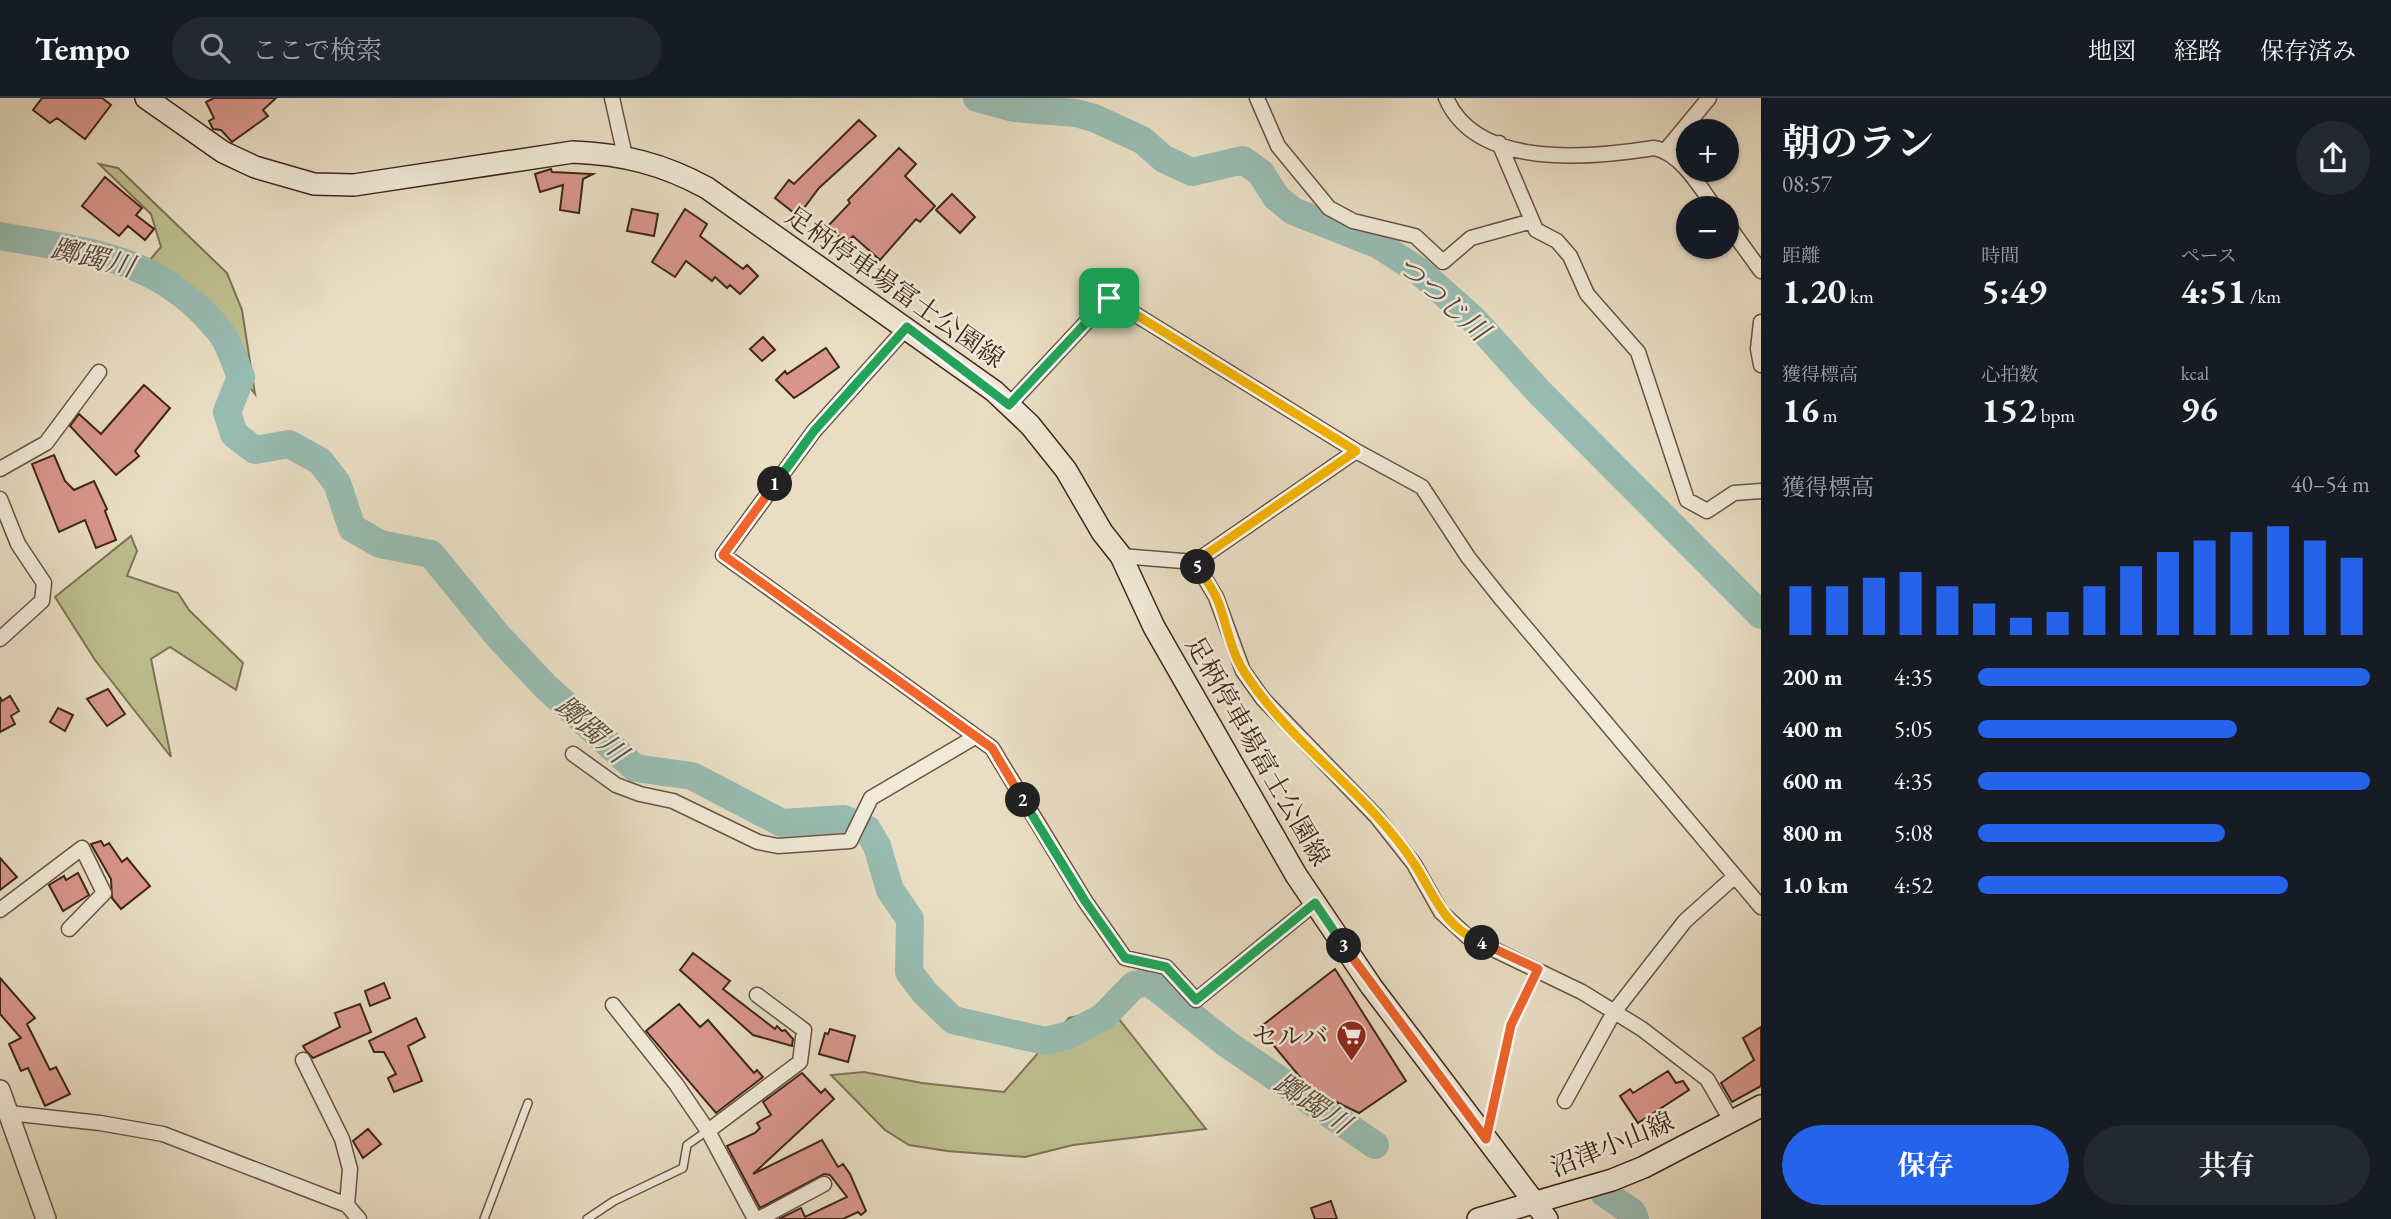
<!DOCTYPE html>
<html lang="ja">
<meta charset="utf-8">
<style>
body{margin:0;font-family:"EB Garamond","Noto Serif JP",serif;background:#242831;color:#f1f3f6;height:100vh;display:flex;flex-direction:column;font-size:26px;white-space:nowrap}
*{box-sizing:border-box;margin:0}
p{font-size:23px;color:#9ea1a6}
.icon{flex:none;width:38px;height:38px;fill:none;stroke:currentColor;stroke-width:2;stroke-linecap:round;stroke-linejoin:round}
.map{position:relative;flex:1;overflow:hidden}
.drawer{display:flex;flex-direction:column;background:#171b24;width:630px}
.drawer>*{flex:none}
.buttons{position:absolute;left:1676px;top:21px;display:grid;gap:14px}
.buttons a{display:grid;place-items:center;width:63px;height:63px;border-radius:50%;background:#171b24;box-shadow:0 2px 5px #0004;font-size:35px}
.pin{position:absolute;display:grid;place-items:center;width:60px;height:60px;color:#fff;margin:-30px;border-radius:14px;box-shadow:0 4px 10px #0006}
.km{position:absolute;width:35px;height:35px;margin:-18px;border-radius:50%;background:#222;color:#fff;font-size:19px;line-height:35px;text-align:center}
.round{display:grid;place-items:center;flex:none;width:74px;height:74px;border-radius:37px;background:#242831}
.summary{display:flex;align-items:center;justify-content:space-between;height:119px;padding:0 21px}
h1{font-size:38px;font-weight:700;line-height:52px}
.metrics{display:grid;grid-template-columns:repeat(3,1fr);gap:10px;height:119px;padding:7px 21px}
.metrics div{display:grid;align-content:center}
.metrics b{font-size:35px;font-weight:700}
.metrics small{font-size:19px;font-weight:400}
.metrics p{font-size:19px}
.chart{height:196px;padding:14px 21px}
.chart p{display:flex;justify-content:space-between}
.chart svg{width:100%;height:126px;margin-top:7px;stroke:#2563eb;stroke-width:6}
.primary-button{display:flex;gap:14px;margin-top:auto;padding:14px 21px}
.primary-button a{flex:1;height:80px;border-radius:42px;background:#2563eb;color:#fff;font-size:28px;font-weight:700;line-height:80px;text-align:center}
.primary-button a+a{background:#242831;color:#f1f3f6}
ul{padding:0 21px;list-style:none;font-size:23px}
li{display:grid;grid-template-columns:112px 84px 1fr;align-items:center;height:52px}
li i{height:18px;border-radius:9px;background:#2563eb}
header{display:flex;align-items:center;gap:42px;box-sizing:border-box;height:98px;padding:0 35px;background:#171b24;border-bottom:2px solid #363941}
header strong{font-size:33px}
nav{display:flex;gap:38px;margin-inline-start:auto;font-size:24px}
.search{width:490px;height:63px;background:#242831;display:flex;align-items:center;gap:18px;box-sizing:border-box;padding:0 24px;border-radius:38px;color:#9ea1a6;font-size:26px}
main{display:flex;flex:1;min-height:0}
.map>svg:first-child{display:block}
.green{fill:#bebf8f;stroke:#7e7254;stroke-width:2}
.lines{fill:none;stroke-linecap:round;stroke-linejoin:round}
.river{stroke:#98bcb1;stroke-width:28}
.building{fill:#d9968c;stroke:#3f2619;stroke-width:2}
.service-casing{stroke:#6a5444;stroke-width:10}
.minor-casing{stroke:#6a5444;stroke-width:17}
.tertiary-casing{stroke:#6a5444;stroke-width:22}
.secondary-casing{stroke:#3f2619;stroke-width:24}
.service{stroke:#f1ead9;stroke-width:7}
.minor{stroke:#f1ead9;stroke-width:14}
.tertiary{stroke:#f1ead9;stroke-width:19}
.secondary{stroke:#f1ead9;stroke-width:21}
.split-1-casing{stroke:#fff;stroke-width:14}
.split-2-casing{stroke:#fff;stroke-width:14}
.split-3-casing{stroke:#fff;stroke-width:14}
.split-4-casing{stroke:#fff;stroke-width:14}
.split-5-casing{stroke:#fff;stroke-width:14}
.split-6-casing{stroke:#fff;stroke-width:14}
.split-1{stroke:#22a559;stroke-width:9}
.split-2{stroke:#f0652b;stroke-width:9}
.split-3{stroke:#22a559;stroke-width:9}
.split-4{stroke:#f0652b;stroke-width:9}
.split-5{stroke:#f5b400;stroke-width:9}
.split-6{stroke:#f5b400;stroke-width:9}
.labels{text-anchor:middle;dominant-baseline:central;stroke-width:5;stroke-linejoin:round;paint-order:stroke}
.street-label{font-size:26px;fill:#3f2619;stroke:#f1ead9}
.poi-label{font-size:26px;fill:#3f2619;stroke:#f1ead9;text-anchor:end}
.water-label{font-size:28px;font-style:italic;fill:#554c3f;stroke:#f1ead9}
</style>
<header>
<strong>Tempo</strong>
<div class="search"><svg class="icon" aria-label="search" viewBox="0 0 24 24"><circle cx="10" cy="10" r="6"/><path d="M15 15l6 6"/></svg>ここで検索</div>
<nav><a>地図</a><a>経路</a><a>保存済み</a></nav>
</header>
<main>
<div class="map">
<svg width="1761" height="1121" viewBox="0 0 1761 1121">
<rect width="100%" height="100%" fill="#e9dec4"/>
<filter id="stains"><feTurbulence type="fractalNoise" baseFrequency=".00286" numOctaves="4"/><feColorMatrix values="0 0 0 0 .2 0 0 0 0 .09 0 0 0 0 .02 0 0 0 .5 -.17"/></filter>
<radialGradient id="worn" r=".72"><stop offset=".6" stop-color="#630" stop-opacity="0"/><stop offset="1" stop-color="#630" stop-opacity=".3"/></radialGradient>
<!-- green -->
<path class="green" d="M99 66 118 70 227 175 242 212 255 296 149 163 161 149 151 116Z
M131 438 137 453 127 478 178 495 189 512 243 565 236 592 170 549 151 561 171 659 95 562 55 499Z
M1111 911 1206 1031 1073 1047 1025 1059 947 1053 909 1047 885 1032 831 977 864 974 922 985 1004 994 1069 920Z"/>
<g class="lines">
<!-- river -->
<path class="river" d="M977 0 1014 10 1076 15 1094 20 1142 42 1164 61 1192 74 1243 62 1261 75 1276 99 1293 113 1379 147 1419 173 1474 222 1540 295 1761 517
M0 138C88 154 161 158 221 235 230 247 235 265 241 279L227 314 234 336 255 352 289 346 320 363 337 385 352 430 380 446 431 456 498 538 545 588 635 670 692 678 782 725 844 721 867 731 877 748 890 792 910 821 909 874 925 895 953 922 1045 943 1069 937 1103 919 1134 887 1149 884 1227 946 1375 1047
M1604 1095 1632 1114 1635 1121"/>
</g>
<!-- building -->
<path class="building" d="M42 0H102L111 7 85 41 57 20 50 25 33 12Z
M214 0H276L263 12 268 18 232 44 221 32 213 31 209 23 214 20 206 4Z
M859 22 876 38 819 90 798 118 775 100 789 82 794 86Z
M899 50 916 66 905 78 935 108 920 124 916 121 880 162 853 138 846 145 828 128 850 105 848 102Z
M551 71 552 74 593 76 583 81 579 115 560 112 563 87 540 94 535 76Z
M105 79 142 110 136 117 154 131 145 142 128 128 119 138 82 108Z
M952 96 975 119 960 135 936 112Z
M632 111 658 116 654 138 627 133Z
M685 111 707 126 700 138 743 171 747 167 758 178 740 196 730 187 727 190 715 179 712 183 686 163 675 179 652 164Z
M763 239 775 252 762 263 750 251Z
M826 250 839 269 805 293 794 300 776 282 785 273 787 276Z
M144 287 170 310 135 353 139 358 116 377 70 328 79 316 101 336Z
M54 357 65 383 74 392 94 383 107 411 105 413 116 442 96 450 85 422 59 434 32 366Z
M108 591 125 616 107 628 87 601Z
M10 598 19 613 11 618 15 626 0 634V599L2 603Z
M58 610 73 617 65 633 50 624Z
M101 743 104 748 109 745 122 764 127 760 150 788 121 811 112 800 111 781 91 746Z
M0 760 17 779 0 792Z
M78 775 89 797 63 813 49 787 64 778 66 782Z
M693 855 730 883 723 891 775 931 777 928 782 933 785 932 793 941 792 948 753 937 680 872Z
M1335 871 1406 983 1359 1015 1310 991 1259 930Z
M0 880 35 920 27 926 50 972 56 969 70 996 45 1008 28 970 21 973 9 946 21 940 0 916Z
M384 885 390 900 370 908 365 893Z
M360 906 371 934 313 960 306 953 303 948 340 929 335 915Z
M679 906 700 929 708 922 754 975 757 972 763 979 716 1015 646 933Z
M416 920 425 939 408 948 422 983 394 994 388 980 396 976 384 954H374L369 943Z
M1761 929V988L1732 1004 1721 985 1754 962 1743 940Z
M830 931 855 938 848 964 819 956 825 935 828 936Z
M1668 973 1676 985 1683 983 1689 992 1638 1025 1620 998 1630 991 1633 995Z
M802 975 821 995 825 991 834 1001 753 1076 822 1042 838 1069 843 1066 850 1076 866 1113 861 1117 858 1114 843 1121H779L801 1110 805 1119 847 1099 830 1077 824 1076 760 1110 727 1048 755 1035 760 1030 757 1025 771 1017 763 1004Z
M368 1031 381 1046 363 1060 353 1043Z
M1331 1103 1337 1121H1315L1311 1110Z"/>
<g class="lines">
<defs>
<path id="service" d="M1488 1033 1511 927 1538 872
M484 1121 528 1005
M587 1121 614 1103 683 1070 687 1047 707 1033"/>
<path id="minor" d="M612 0 625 58
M1257 0 1278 48 1329 110 1353 123 1415 138 1443 164 1471 140 1532 123
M1446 0C1477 72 1591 60 1654 50 1680 54 1701 90 1715 110
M1499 45 1536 132 1557 143 1570 158 1587 196 1638 254 1687 402 1707 413 1734 395 1761 393
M1666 52 1709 0
M1727 126 1761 173
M1761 224 1758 251 1761 267
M907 229 814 333 723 457 992 650 1085 803 1125 860 1166 869 1196 902 1315 805
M1009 307 1109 200 1356 353 1422 389 1468 459 1499 498 1761 809
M0 371 46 345 99 274
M0 401 18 446 44 485 42 503 0 541
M1121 458 1195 464 1216 499 1243 573 1263 601 1376 718 1414 766 1441 814 1468 839 1582 894 1642 931 1707 981 1732 1024
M1195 464 1356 353
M573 656 616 687 640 696 673 703 758 744 778 748 850 743 871 700 975 639
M0 812 82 750 104 795 69 831
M613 907 676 986 708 1033 755 1121
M303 962 342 1041 350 1071 347 1107
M1565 1003 1614 914 1685 823 1734 779
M9 1015 100 1025 163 1036 347 1107 359 1121
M708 1033 800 964 804 932 757 897
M759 1121 824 1086"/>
<path id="tertiary" d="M0 992 46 1121"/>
<path id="secondary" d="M146 0 223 54 255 69 314 86 354 87 573 54C623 56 663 66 707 90L994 293 1030 327 1066 372 1102 434 1121 458 1154 529 1296 777 1371 888 1547 1121
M1478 1121 1612 1082 1644 1069 1761 1008"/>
</defs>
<!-- service casing -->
<use href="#service" class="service-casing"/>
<!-- minor casing -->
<use href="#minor" class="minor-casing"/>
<!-- tertiary casing -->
<use href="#tertiary" class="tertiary-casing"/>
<!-- secondary casing -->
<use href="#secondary" class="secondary-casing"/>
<!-- service -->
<use href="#service" class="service"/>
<!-- minor -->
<use href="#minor" class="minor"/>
<!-- tertiary -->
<use href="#tertiary" class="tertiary"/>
<!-- secondary -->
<use href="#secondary" class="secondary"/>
</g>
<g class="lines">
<defs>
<path id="split-1" d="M775 386 814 333 907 229 1009 307 1109 200"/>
<path id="split-2" d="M775 386 723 457 992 650 1023 702"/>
<path id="split-3" d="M1023 702 1085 803 1125 860 1166 869 1196 902 1315 805 1344 848"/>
<path id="split-4" d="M1344 848 1486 1041 1511 927 1538 871 1482 845"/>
<path id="split-5" d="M1198 469C1204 479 1212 490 1217 501 1227 525 1230 553 1245 575 1291 647 1369 695 1415 767 1436 800 1443 828 1482 845"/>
<path id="split-6" d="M1109 200 1356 353 1195 464 1198 469"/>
</defs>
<!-- split-1 casing -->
<use href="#split-1" class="split-1-casing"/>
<!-- split-2 casing -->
<use href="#split-2" class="split-2-casing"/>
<!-- split-3 casing -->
<use href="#split-3" class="split-3-casing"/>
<!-- split-4 casing -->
<use href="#split-4" class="split-4-casing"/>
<!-- split-5 casing -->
<use href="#split-5" class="split-5-casing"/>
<!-- split-6 casing -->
<use href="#split-6" class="split-6-casing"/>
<!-- split-1 -->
<use href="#split-1" class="split-1"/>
<!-- split-2 -->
<use href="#split-2" class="split-2"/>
<!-- split-3 -->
<use href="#split-3" class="split-3"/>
<!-- split-4 -->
<use href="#split-4" class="split-4"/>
<!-- split-5 -->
<use href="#split-5" class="split-5"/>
<!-- split-6 -->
<use href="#split-6" class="split-6"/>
</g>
<!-- icons -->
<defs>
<symbol id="supermarket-pin" viewBox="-11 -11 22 30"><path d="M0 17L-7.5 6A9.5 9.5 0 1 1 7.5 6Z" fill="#8f2418" stroke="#f1ead9"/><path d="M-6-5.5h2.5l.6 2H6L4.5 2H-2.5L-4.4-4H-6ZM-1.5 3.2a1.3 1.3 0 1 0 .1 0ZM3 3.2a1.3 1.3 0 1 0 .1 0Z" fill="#fff"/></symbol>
</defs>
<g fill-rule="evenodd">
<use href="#supermarket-pin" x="1334" y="920" width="35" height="47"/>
</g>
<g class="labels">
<!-- street labels -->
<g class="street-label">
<text transform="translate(895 189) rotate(35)">足柄停車場富士公園線</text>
<text transform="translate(1258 653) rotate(60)">足柄停車場富士公園線</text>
<text transform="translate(1612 1046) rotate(-22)">沼津小山線</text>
</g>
<!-- poi labels -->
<g class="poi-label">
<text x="1328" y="938">セルバ</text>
</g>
<!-- water labels -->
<g class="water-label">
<text transform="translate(93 159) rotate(14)">躑躅川</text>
<text transform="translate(1443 200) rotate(41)">つつじ川</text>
<text transform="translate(592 631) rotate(42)">躑躅川</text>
<text transform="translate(1313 1005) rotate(34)">躑躅川</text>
</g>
</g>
<rect width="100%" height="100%" filter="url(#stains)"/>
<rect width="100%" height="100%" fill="url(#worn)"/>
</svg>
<div class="buttons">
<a>+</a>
<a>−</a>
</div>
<div class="pin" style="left:1109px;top:200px;background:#1e9e55"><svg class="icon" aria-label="arrive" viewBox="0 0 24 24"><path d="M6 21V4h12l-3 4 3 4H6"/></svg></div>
<b class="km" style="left:775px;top:386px">1</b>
<b class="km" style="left:1023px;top:702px">2</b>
<b class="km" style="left:1344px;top:848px">3</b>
<b class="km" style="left:1482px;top:845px">4</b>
<b class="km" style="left:1198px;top:469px">5</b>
</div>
<section class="drawer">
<div class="summary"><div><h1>朝のラン</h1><p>08:57</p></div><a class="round"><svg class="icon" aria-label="share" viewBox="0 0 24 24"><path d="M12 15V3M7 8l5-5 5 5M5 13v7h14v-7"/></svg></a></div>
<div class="metrics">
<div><p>距離</p><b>1.20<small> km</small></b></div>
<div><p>時間</p><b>5:49</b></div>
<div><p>ペース</p><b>4:51<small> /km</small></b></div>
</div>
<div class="metrics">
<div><p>獲得標高</p><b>16<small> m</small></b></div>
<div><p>心拍数</p><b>152<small> bpm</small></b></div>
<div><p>kcal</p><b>96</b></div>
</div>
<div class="chart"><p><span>獲得標高</span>40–54 m</p>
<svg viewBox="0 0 160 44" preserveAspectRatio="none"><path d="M5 44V27M15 44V27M25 44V24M35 44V22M45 44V27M55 44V33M65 44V38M75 44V36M85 44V27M95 44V20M105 44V15M115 44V11M125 44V8M135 44V6M145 44V11M155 44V17"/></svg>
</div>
<ul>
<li><b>200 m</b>4:35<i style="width:100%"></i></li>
<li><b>400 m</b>5:05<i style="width:66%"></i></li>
<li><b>600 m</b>4:35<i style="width:100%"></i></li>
<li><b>800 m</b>5:08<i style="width:63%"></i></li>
<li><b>1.0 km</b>4:52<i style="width:79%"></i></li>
</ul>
<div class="primary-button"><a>保存</a><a>共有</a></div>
</section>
</main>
